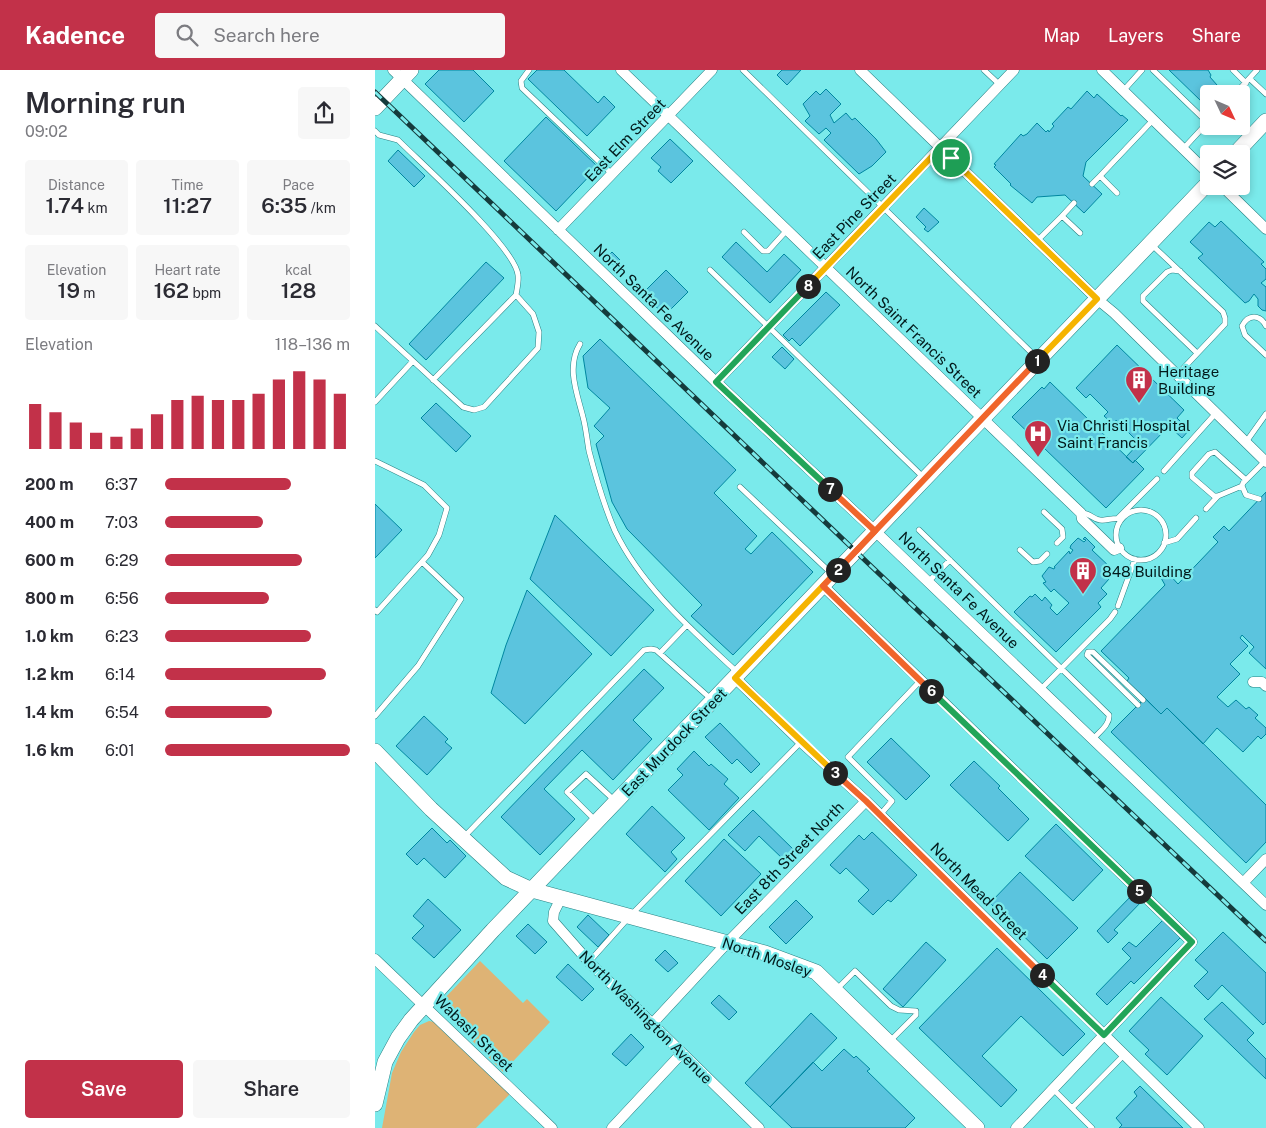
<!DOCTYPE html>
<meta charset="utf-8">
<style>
body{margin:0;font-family:"Public Sans",sans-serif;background:#f7f7f7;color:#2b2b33;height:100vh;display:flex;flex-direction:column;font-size:19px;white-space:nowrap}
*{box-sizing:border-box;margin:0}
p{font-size:16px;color:#7c7c81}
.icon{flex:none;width:28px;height:28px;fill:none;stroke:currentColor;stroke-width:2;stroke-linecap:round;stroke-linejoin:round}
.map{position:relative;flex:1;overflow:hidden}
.details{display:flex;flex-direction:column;background:#fff;width:375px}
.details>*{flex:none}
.needle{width:32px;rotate:134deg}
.buttons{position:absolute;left:825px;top:15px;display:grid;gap:10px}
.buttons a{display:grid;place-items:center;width:50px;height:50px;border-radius:5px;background:#fff;box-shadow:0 2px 8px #0003;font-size:25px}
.pin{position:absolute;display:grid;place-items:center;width:42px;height:42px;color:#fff;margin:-21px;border:2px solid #fff;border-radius:50%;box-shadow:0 1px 5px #0007}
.km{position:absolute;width:25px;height:25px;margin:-12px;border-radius:50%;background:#222;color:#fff;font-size:14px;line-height:25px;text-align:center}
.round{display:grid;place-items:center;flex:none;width:52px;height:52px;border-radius:5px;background:#f7f7f7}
.overview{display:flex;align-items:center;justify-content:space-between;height:85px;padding:0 25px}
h1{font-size:28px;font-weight:600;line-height:38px}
.stats{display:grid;grid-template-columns:repeat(3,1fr);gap:8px;height:85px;padding:5px 25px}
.stats div{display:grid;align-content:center;border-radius:5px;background:#f7f7f7;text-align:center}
.stats b{font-size:21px;font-weight:600}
.stats small{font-size:14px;font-weight:400}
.stats p{font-size:14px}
.chart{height:140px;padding:10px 25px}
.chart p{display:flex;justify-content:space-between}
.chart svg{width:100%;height:90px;margin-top:5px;stroke:#c23149;stroke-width:6}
.action{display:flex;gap:10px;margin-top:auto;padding:10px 25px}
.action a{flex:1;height:58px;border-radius:5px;background:#c23149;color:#fff;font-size:20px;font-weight:600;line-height:58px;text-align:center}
.action a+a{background:#f7f7f7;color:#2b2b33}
ul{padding:0 25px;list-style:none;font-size:16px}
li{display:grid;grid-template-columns:80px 60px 1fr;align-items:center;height:38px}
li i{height:12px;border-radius:6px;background:#c23149}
header{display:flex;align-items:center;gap:30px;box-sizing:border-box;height:70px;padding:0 25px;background:#c23149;color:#fff}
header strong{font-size:24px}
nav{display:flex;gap:28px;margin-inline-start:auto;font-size:18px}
.search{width:350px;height:45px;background:#f7f7f7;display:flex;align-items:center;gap:12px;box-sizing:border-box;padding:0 18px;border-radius:5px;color:#7c7c81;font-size:19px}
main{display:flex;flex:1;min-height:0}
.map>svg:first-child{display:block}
.green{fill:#deb375}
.building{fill:#5bc4de;stroke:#0087a0}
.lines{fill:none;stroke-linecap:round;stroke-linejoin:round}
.lane-casing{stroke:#288283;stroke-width:6}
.street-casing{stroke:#288283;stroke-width:11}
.secondary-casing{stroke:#288283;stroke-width:16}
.lane{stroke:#fff;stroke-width:5}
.street{stroke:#fff;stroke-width:10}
.secondary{stroke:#fff;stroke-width:15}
.rail-casing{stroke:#153b3c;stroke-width:5}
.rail{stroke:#7aeaeb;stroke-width:3;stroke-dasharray:9;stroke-linecap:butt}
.split-1-casing{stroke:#fff;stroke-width:10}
.split-2-casing{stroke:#fff;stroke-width:10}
.split-3-casing{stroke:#fff;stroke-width:10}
.split-4-casing{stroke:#fff;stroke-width:10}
.split-5-casing{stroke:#fff;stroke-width:10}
.split-6-casing{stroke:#fff;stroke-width:10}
.split-7-casing{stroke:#fff;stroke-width:10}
.split-8-casing{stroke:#fff;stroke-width:10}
.split-9-casing{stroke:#fff;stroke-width:10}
.split-1{stroke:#f5b400;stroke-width:6}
.split-2{stroke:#f0652b;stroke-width:6}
.split-3{stroke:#f5b400;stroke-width:6}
.split-4{stroke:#f0652b;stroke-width:6}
.split-5{stroke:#22a559;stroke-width:6}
.split-6{stroke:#22a559;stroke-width:6}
.split-7{stroke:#f0652b;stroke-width:6}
.split-8{stroke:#22a559;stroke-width:6}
.split-9{stroke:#f5b400;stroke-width:6}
.labels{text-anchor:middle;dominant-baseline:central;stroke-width:4.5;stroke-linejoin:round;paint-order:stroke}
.street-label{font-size:15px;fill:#021a1b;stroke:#7aeaeb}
.poi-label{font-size:15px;fill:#021a1b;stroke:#7aeaeb;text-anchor:start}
</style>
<header>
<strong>Kadence</strong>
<div class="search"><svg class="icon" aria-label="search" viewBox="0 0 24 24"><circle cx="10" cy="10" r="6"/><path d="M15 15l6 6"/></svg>Search here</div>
<nav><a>Map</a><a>Layers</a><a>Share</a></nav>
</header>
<main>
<section class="details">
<div class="overview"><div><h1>Morning run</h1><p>09:02</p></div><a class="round"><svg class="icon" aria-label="share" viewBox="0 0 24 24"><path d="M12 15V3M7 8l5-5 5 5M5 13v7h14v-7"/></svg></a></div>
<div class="stats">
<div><p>Distance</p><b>1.74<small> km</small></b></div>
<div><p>Time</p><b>11:27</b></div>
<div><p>Pace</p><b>6:35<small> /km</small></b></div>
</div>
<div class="stats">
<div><p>Elevation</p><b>19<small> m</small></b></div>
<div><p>Heart rate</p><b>162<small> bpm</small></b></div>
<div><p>kcal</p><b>128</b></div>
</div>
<div class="chart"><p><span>Elevation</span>118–136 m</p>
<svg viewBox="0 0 160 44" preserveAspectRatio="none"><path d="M5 44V22M15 44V26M25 44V31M35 44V36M45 44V38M55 44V34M65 44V27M75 44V20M85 44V18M95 44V20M105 44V20M115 44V17M125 44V10M135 44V6M145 44V10M155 44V17"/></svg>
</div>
<ul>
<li><b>200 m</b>6:37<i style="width:68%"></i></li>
<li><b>400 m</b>7:03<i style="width:53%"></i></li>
<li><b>600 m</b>6:29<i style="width:74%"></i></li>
<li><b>800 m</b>6:56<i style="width:56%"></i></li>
<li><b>1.0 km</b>6:23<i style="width:79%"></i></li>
<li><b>1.2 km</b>6:14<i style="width:87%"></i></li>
<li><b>1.4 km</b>6:54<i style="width:58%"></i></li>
<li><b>1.6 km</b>6:01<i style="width:100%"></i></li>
</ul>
<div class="action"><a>Save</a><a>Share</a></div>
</section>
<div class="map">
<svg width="891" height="1058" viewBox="0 0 891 1058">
<rect width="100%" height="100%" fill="#7aeaeb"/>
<!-- green -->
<path class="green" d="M105 891 148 933 152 929 175 952 128 1002 71 944 68 939V930Z
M54 951 59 952 135 1024 101 1058H7L17 1003 26 982 39 962 45 955Z"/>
<!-- building -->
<path class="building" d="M64 0H98L119 21 89 52 50 14Z
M162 0H189L223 33 229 26 240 37 212 66 153 9Z
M407 0H426L412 15 402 5Z
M794 0H833L836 5 835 7 842 15 840 17V24H834L826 31Z
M451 19 466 34 455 45 459 53 471 43 477 50 480 48 501 69 511 82 497 96 484 104 449 70 456 63 451 58 444 64 430 51 435 46 428 34 441 21 445 25Z
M712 21 719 28 722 24 746 46 747 45 753 50 711 92 708 106 727 124 709 143 690 125 662 127 657 133 635 115 636 114 619 97 621 95 619 94 646 64 648 66 652 64 662 53 671 62 673 60 674 62 679 56 677 54 693 37 696 39Z
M171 47 223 97 181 141 129 91Z
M295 69 318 91 296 113 283 101 286 97 276 88Z
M23 80 50 106 39 117 13 91Z
M549 138 564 152 553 162 549 159 551 157 541 147Z
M846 151 889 192 886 194 891 199V209L886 213 891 217V241L887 240 883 236V229L879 224 874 231 870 233 823 188 828 184 815 172 834 152 840 157Z
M361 172 392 202 409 184 426 200 395 233 347 187Z
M237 182 245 190 239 196 231 188Z
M111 192 129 208 51 290 34 274Z
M291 200 313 222 290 245 267 224Z
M451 222 465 235 425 276 417 268 414 271 408 265Z
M225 269 361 400 339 423 382 466 370 479 376 484 397 462 438 502 358 585 316 546 327 535 252 459 237 432 221 374 229 366 219 356 235 338 213 318 208 286Z
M742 275 809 340 802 348 814 360 807 368 794 356 758 393 751 387 764 373 741 350 738 354 729 346 733 342 715 324 711 328 701 318Z
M407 277 419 289 410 299 397 287Z
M675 312 758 393 760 390 769 399 731 438 637 347 667 317 669 319Z
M61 333 96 366 81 382 46 348Z
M891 422V599L874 583 879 577 867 565 865 568 873 576 855 594 865 604 842 627 853 637 861 630 871 639 874 637 883 645 880 648 891 658V664L886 669 883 666 868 682 842 658 828 674 792 638 786 644 752 611 754 608 726 581 790 515 786 508 793 503 803 514 843 472 838 467 849 456 854 461Z
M0 434 27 460 0 488Z
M180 445 279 540 236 586 155 509Z
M710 467 720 477 717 480 737 499 730 506 734 509 726 518 732 524 723 533 726 537 681 582 639 542 655 526 657 527 660 524 667 531 670 527 677 535 675 538 682 545 694 533 679 519 676 522 668 513 671 512 667 506 674 497 679 499 680 497H679L694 481 695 484 698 480 695 478 696 475 703 468 709 472 711 470 708 469Z
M152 520 217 584 150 654 116 623 131 575Z
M269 599 289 618 258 650 277 669 238 710 207 680 169 719 200 749 165 785 126 747Z
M770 628 786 644 792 638 891 735V772L871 793 736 662Z
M49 646 73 669 70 672 77 678 52 705 21 676Z
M345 653 385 694 376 703 362 689 357 694 330 667Z
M516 668 555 706 531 730 492 692Z
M319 681 334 696 336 694 353 709 349 714 364 728 334 760 293 720 308 705 302 699Z
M599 691 625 716 623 718 654 749 633 771 575 715Z
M277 736 310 768 296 782 302 789 290 802 251 764Z
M378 740 419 780 409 790 384 766 370 781 353 765Z
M681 754 728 800 698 831 650 786Z
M57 758 72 773 75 770 91 786 70 808 49 788 42 795 31 784Z
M497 762 542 805 516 832 513 830 498 845 483 831 494 820 471 798 465 804 455 795 484 765 489 770Z
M349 769 386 804 346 846 310 811Z
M645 802 703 858 672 889 615 833Z
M760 822 768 830 739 860 743 863 733 873 722 861Z
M53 829 86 860 59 888 37 868 49 856 38 846Z
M421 830 438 847 411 874 394 857Z
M213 845 234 865 223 877 202 857Z
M788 850 806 867 759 914 756 911 732 935 721 924 756 888 747 879 754 872 761 877Z
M153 854 172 872 160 884 141 866Z
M848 862 891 903V952L888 955 847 915 833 930 819 916 833 902 820 890Z
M551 872 571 890 528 937 508 919Z
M622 878 710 964 688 986 646 946 607 986 642 1020 626 1037 544 958Z
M290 880 303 893 293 902 280 890Z
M193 894 219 919 207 931 181 907Z
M344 925 362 942 354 950 336 933Z
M786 927 828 966 792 1005 770 984 774 980 754 961Z
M847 932 879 963 872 970 891 989V1009L829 949Z
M436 943 462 968 395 1037 370 1013Z
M256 964 269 977 251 996 237 984Z
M469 979 479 988 481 986 495 999 492 1001 540 1048 530 1058H417L395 1037 438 992 447 1001Z
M765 1016 808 1058H744L747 1055 741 1048 762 1026 759 1022Z"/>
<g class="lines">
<defs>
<path id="lane" d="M154 0 146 11 147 18 237 104
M368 0 663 289
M609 0 625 15
M778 0 833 53
M858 0 871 13
M875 9 891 24
M748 21 767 0
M860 24 882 0
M0 61 4 65 23 70C47 94 140 177 143 205 144 211 142 219 141 225
M808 79 833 52
M717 114 725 106
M742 123 725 106 778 50
M687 146 699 133
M369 162 388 181H393L412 160
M662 171 687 146 705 163
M777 175 848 242 850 248V254L802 305
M335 200 548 407
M805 201 797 200 792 202 768 226V231L822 283
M0 256 88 337 99 340 109 337 163 278 164 262 158 244 141 225 58 310
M891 256C885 244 873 244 867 256L870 265 891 285
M205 274C191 297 202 323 208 347 211 358 212 370 214 381 221 408 229 436 240 461 267 517 317 560 362 602
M0 332 38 291
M871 372 891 344
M0 391 49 415 72 438 64 465 53 485 2 542 0 540
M789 401 841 343
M867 416 843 426H839L817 407V403L834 384 840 382 871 410
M365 417 457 504
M884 429 871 425 867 416 868 413 890 391
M831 439 843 426
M741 465a25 25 0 1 1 50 0a25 25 0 1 1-50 0Z
M669 442 687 459 688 467 682 473
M706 443C716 443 717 449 725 450 732 451 739 447 746 449
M743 448 782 409
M544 460 734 645C735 655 724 662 718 669
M789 473 802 469 821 448
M645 480 658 492 665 491 672 484
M553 512 575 490
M743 536 760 489
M285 583 312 555
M666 619 735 549 740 542
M763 635 712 585 713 582H718L768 630
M0 646 43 596 86 529 47 492
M505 745 517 731 473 687 546 610
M220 750 192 722 211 704 239 730
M88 768 269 580 276 579 281 580 336 629
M214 892 255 846 426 672
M461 920 480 901 516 936 524 940 541 941V945L515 971
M678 1019 717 1058
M697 1038 749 985"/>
<path id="street" d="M18 0 341 312 500 461 891 835
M246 0 686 424 706 443 707 449 739 480 744 478
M485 0 722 229 739 243 891 392
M727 0 834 104
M847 116 891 159
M183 160 337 0
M341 312 639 0
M448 516 817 872 641 1058
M360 608 426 672 491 731 824 1058
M878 612H887L891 616
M868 813 891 789
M186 828 179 842 178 851 214 892 384 1058
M0 889 177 1058
M277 954 352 873 491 731
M237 1058 307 983"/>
<path id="secondary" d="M0 38 36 0
M860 84 891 51
M0 681 56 739 131 808 157 820 390 883 441 902 602 1058
M0 1034 10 992 23 968 36 950 118 860 834 112"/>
</defs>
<!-- lane casing -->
<use href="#lane" class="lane-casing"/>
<!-- street casing -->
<use href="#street" class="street-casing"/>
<!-- secondary casing -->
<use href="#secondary" class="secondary-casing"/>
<!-- lane -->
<use href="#lane" class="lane"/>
<!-- street -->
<use href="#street" class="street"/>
<!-- secondary -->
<use href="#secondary" class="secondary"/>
<defs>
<path id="rail" d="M0 22 496 496 891 871"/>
</defs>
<!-- rail casing -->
<use href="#rail" class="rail-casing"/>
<!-- rail -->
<use href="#rail" class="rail"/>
</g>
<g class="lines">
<defs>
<path id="split-1" d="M576 88 722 229 662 291"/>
<path id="split-2" d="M463 500 662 291"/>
<path id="split-3" d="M460 703 360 608 463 500"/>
<path id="split-4" d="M460 703 491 731 667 905"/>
<path id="split-5" d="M667 905 729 965 817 872 764 821"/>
<path id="split-6" d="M556 621 764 821"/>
<path id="split-7" d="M455 419 500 461 448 516 556 621"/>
<path id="split-8" d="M433 216 341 312 455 419"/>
<path id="split-9" d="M433 216 565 78 576 88"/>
</defs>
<!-- split-1 casing -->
<use href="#split-1" class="split-1-casing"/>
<!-- split-2 casing -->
<use href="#split-2" class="split-2-casing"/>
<!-- split-3 casing -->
<use href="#split-3" class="split-3-casing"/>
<!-- split-4 casing -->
<use href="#split-4" class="split-4-casing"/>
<!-- split-5 casing -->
<use href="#split-5" class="split-5-casing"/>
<!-- split-6 casing -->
<use href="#split-6" class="split-6-casing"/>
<!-- split-7 casing -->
<use href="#split-7" class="split-7-casing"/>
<!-- split-8 casing -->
<use href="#split-8" class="split-8-casing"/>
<!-- split-9 casing -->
<use href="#split-9" class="split-9-casing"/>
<!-- split-1 -->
<use href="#split-1" class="split-1"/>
<!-- split-2 -->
<use href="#split-2" class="split-2"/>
<!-- split-3 -->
<use href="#split-3" class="split-3"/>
<!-- split-4 -->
<use href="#split-4" class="split-4"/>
<!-- split-5 -->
<use href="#split-5" class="split-5"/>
<!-- split-6 -->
<use href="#split-6" class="split-6"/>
<!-- split-7 -->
<use href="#split-7" class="split-7"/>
<!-- split-8 -->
<use href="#split-8" class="split-8"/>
<!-- split-9 -->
<use href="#split-9" class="split-9"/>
</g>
<!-- icons -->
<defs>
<symbol id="building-pin" viewBox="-11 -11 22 30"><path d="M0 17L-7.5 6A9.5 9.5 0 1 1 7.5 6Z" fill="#c23149" stroke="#7aeaeb"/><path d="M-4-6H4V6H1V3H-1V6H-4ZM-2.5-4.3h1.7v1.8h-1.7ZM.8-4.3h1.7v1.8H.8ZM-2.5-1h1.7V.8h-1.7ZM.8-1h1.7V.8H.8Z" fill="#fff"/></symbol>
<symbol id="hospital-pin" viewBox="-11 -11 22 30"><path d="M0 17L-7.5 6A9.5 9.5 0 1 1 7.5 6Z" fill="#c23149" stroke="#7aeaeb"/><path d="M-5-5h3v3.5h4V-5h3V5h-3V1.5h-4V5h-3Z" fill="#fff"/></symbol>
</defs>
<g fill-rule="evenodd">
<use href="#building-pin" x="748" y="294" width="32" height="43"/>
<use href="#hospital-pin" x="647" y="348" width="32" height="43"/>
<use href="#building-pin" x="692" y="485" width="32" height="43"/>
</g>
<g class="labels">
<!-- street labels -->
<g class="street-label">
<text transform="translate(250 70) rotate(-46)">East Elm Street</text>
<text transform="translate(479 146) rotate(-46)">East Pine Street</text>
<text transform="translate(279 232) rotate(44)">North Santa Fe Avenue</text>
<text transform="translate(539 262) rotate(44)">North Saint Francis Street</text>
<text transform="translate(584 520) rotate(44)">North Santa Fe Avenue</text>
<text transform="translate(299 672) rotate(-46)">East Murdock Street</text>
<text transform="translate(414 788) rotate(-46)">East 8th Street North</text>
<text transform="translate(604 821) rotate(45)">North Mead Street</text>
<text transform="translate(392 887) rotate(19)">North Mosley</text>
<text transform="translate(271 947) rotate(45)">North Washington Avenue</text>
<text transform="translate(99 963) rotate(44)">Wabash Street</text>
</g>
<!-- poi labels -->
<g class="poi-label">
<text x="783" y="301">Heritage<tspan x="783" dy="17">Building</tspan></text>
<text x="682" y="355">Via Christi Hospital<tspan x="682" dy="17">Saint Francis</tspan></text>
<text x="727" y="501">848 Building</text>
</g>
</g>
</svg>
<div class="buttons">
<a><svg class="needle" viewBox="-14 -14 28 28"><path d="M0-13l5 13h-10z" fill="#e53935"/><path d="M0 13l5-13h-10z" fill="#7c7c81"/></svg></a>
<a><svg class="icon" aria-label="layers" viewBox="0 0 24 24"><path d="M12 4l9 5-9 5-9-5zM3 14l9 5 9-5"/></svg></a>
</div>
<div class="pin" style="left:576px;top:88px;background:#1e9e55"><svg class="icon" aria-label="arrive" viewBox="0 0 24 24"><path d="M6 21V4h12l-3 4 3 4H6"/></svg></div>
<b class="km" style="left:662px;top:291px">1</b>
<b class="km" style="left:463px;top:500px">2</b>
<b class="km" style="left:460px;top:703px">3</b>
<b class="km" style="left:667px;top:905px">4</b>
<b class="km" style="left:764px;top:821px">5</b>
<b class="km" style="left:556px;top:621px">6</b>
<b class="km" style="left:455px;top:419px">7</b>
<b class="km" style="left:433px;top:216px">8</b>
</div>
</main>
